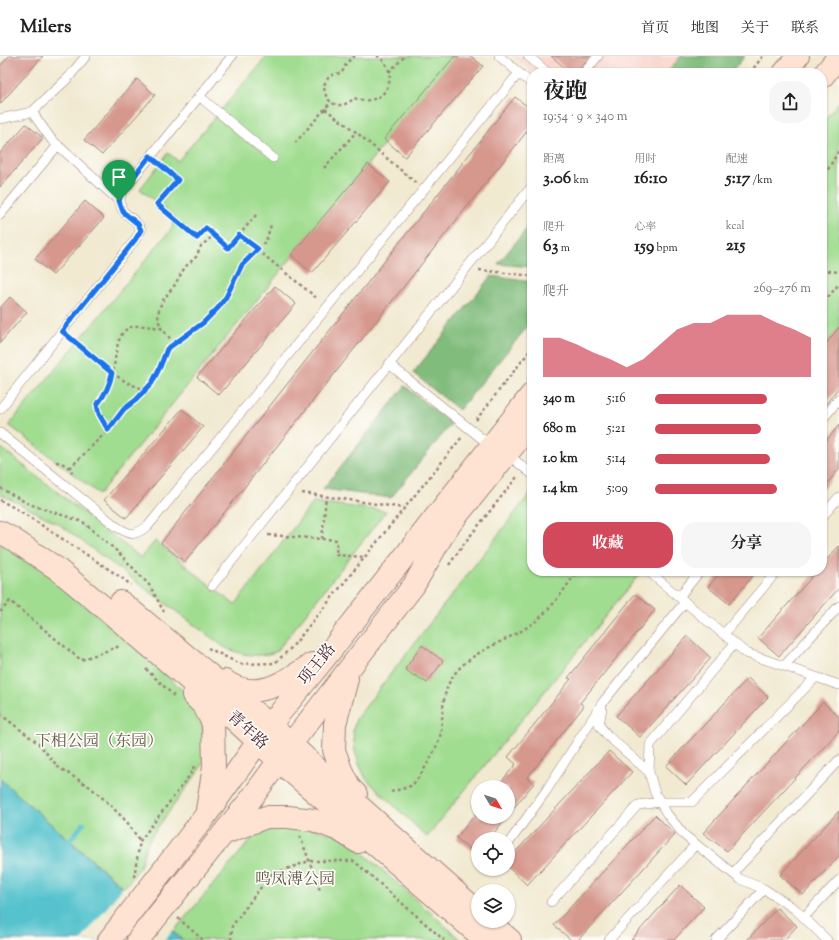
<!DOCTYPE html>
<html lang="zh">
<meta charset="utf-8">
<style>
body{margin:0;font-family:"Sorts Mill Goudy","Noto Serif SC",serif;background:#f6f6f6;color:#222;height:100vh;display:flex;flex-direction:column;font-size:15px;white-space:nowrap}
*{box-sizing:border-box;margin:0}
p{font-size:13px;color:#767676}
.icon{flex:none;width:22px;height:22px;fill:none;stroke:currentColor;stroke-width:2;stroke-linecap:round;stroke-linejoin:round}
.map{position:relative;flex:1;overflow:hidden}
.side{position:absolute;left:527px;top:12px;width:300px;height:508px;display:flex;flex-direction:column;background:#fff;border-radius:16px;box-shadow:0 1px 3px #0004}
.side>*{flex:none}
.needle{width:26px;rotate:129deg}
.controls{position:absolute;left:471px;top:724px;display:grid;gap:8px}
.controls a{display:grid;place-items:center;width:44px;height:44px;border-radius:50%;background:#fff;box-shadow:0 1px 3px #0004;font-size:20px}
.pin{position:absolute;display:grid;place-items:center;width:34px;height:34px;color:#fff;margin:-41px -17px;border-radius:50% 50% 50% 0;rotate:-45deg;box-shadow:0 0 4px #0007}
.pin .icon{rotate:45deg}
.round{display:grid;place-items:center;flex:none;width:42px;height:42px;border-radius:16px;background:#f6f6f6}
.headline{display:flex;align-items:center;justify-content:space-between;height:68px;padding:0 16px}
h1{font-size:22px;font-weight:700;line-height:30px}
.figures{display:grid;grid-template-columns:repeat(3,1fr);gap:6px;height:68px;padding:4px 16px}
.figures div{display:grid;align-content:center}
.figures b{font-size:17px;font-weight:700}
.figures small{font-size:11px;font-weight:400}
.figures p{font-size:11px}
.chart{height:112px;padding:8px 16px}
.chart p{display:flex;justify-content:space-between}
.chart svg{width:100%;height:72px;margin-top:4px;fill:#d1495b;opacity:.7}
.primary-button{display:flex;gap:8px;margin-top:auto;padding:8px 16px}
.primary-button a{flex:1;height:46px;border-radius:16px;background:#d1495b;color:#fff;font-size:16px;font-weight:700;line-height:46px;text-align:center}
.primary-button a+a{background:#f6f6f6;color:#222}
ul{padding:0 16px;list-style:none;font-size:13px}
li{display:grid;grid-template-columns:64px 48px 1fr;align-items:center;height:30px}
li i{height:10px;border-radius:5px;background:#d1495b}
header{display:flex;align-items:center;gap:24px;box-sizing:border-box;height:56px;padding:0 20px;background:#fff;border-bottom:1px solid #e0e0e0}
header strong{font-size:19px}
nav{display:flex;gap:22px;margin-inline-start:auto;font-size:14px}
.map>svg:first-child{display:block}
.built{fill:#f7d1c7}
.green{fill:#a1dd91;stroke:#767e5e}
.forest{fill:#80bc7b;stroke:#656e53}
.water{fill:#55c2cd;stroke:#50707c}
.pier{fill:#f1e9d0}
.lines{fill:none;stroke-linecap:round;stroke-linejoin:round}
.stream{stroke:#55c2cd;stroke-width:4.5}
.building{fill:#d6978d}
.lane-casing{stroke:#9e847e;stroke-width:10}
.secondary-casing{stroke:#9e847e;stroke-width:24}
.path{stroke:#9e847e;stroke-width:2.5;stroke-dasharray:3 3;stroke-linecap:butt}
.lane{stroke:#fff;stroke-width:9}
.secondary{stroke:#fee3d2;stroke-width:22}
.route-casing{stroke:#fff;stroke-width:8}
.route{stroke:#1a73e8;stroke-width:5}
.labels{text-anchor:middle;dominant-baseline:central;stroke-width:3.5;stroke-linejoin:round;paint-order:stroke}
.street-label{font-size:16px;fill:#4a1f2b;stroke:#fdfcf7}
.park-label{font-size:16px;fill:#64584a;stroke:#fdfcf7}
</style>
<header>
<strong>Milers</strong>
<nav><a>首页</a><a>地图</a><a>关于</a><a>联系</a></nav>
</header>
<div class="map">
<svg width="839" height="884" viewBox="0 0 839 884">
<rect width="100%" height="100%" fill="#fdfcf7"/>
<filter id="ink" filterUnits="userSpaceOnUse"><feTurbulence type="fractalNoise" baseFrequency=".025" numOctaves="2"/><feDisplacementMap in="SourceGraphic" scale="8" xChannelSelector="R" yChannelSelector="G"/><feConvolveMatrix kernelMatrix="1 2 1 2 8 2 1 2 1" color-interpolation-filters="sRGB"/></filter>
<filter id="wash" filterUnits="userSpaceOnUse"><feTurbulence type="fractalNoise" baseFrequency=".012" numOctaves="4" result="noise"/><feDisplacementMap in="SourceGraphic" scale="16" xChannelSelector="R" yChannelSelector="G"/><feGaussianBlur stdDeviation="0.9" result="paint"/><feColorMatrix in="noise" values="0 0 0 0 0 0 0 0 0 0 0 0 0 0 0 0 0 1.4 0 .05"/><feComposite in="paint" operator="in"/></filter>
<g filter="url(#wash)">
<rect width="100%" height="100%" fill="#f1e9d0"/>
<!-- built -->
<path class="built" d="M513 0H681L667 17H533Z"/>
<!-- green -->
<path class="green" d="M267 0H456L99 438 9 369 172 172 174 161 140 133 168 97 178 105Z
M839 46V272L822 293V67Z
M0 391 141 502 155 485 235 549 313 446 386 455 276 596C257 602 241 599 224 591L59 468 0 438Z
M532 435V515H642L427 781 366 723 359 708 355 695 353 674 356 663 369 646Z
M0 486 29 504 78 542 189 640 201 659 206 700 198 716 152 779 146 790 140 811 124 832 0 723Z
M282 765 345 781 461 884H183L173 876 259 774Z"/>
<!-- forest -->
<path class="forest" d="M681 0H745L731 17H667Z
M532 166V211L498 208Z
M491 220 532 226V265L459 354 413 317Z
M405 330 451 368 391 442 323 433Z"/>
<!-- water -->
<path class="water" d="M0 723 173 876 183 884H0Z"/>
<!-- pier -->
<path class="pier" d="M124 830 174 873 165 884H81Z"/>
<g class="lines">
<!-- stream -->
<path class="stream" d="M67 788 84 767"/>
</g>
<g id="blocks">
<!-- building -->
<path class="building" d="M9 0H43L0 48V10Z
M455 0H471L483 10 405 101 384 83Z
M551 0H590L576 17H571Z
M137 23 155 39 102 99 84 84Z
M515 41 532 54V69L185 506 161 487Z
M26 68 43 82 0 131V97Z
M368 108 390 126 312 217 291 199Z
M85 145 104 162 53 219 35 203Z
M275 230 296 248 219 339 197 321Z
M10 241 27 256 0 287V252Z
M839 271V331L822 353V293Z
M182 353 203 371 126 462 104 444Z
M839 369V413L822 434V390Z
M839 490V532L779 600 758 582 817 515H822V509Z
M722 515H757L729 548 708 531Z
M635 538 655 554 580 647 584 650 527 722 534 727 508 759V731H497L516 708 508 701 571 623 568 622Z
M687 580 711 602 640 681 616 660Z
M422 589 443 605 427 627 415 619 414 620 405 613Z
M748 622 768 641 686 729 666 710Z
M823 646 839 661V675L727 795 703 777Z
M609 695 632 716 527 829 508 811V804Z
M478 755V761H507L489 783H478V799L456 782Z
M839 755V800L803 839 780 819Z
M655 759 675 778 578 884H571L554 869Z
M680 829 704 851 674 884H631Z
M777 852 797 870 784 884H747Z"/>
</g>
</g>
<g filter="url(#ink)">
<use href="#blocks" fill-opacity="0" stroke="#9e847e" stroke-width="1"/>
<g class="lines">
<defs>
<path id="lane" d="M499 0 532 28
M528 0 548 17
M584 17 598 0
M199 40 273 102
M32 56 51 83 119 145
M0 63 32 56 68 22 86 0
M0 159 58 89
M389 308 491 390
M0 353 135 184 141 174C134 157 116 162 121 137L232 0
M822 364 839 343
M0 377 117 471C132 480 134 480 148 470L519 17
M507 398 532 418
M822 461 839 441
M648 515 746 597 839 629
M212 530 532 130
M679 541 700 515
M724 578 777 515
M735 587 650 689 649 716 655 737 667 758 684 779 740 823 764 833 795 853 827 884
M784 610 839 550
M602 652 599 669 608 680 649 716
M508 788 546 735 603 646 685 546
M733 817 839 704
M551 846 638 749 660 746H692L816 621
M804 861 839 824
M609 884 696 788
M716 884 764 833"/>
<path id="secondary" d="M784 17 798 0
M822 21 839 0
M0 476 11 482 56 512 113 559 213 644 279 705 485 884
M121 546 270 669 322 717 478 856
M347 623 335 668 334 694 341 714 350 732 356 738
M225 625C256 647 285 626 312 608
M193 639 204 650 213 667 214 711 207 754
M225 777 266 761H288L313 764 339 774 358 786
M488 865 510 884
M109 884 206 759 270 669 328 598 532 338
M138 884 251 743 291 688 414 529 446 473 532 367"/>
</defs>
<!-- lane casing -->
<use href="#lane" class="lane-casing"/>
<!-- secondary casing -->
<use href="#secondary" class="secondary-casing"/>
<!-- path -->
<path class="path" d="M355 0C348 4 345 9 342 17 308 18 329 67 354 42 388 54 402 14 377 0
M389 16 405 0
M750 17 763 0
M325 53 356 76 416 127
M295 87 331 46
M160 108 178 124 157 148 197 182 206 172 228 192 257 158
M324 112 356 76
M822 124 839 94
M239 179 318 243
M479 214 532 220
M822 214 839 216
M822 240 828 241 839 228
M71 282 112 317 128 327 145 334
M174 287 161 272 158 263 159 253 163 244 174 230 185 211 196 201 201 190 214 179
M476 364 532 292
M108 374 99 358 97 349C103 342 107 333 111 325 116 311 114 281 127 273 136 267 151 271 161 272
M56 406C65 407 71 412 74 420
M70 412 105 377 124 353 136 344 152 327 160 311 167 293 203 267 219 252 226 241 242 209 266 185 271 169
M0 432 29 448 83 466 119 497 150 530 164 556
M302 437 404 452
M0 444 20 455 122 522 131 529
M268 479 337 484 336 499 365 501
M322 483 326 441
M449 509 463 489 517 421
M0 556 10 545 81 604 120 590
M208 592 240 608 275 607 292 591 462 381
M146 613 174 640
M0 658 39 688 58 711 90 731 105 744 127 766 140 785
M391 736C397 734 407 732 412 729 422 720 439 689 441 676 443 657 442 636 453 620 471 594 507 586 532 568 550 555 565 533 577 515
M300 780 320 834
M134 821 140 785 190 719 195 708
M178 862 203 884
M231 884 232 870 270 819 309 805H354L444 884"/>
<!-- lane -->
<use href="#lane" class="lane"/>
<!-- secondary -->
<use href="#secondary" class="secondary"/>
</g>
</g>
<g class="lines" filter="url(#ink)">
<defs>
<path id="route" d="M150 100 178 124 157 148 197 182 206 172 228 192 239 179 258 193 242 209 226 241 218 252 203 267 167 293 160 311 152 327 136 344 124 353 108 374 99 358 97 349C104 340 110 329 112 317L62 275 135 184 141 174 138 168 123 156 119 145 121 137Z"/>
</defs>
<!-- route casing -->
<use href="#route" class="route-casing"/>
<!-- route -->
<use href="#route" class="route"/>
</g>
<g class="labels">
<!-- street labels -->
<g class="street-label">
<text transform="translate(318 609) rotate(-51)">项王路</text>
<text transform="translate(247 675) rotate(42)">青年路</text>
</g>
<!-- park labels -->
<g class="park-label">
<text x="99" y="686">下相公园（东园）</text>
<text x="295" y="824">鸣凤溥公园</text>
</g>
</g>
</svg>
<div class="controls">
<a><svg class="needle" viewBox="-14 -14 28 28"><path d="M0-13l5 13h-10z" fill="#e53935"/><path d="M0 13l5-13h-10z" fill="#767676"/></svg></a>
<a><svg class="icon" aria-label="locate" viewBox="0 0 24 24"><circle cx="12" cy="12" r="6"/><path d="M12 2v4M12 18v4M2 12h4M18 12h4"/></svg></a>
<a><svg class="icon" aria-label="layers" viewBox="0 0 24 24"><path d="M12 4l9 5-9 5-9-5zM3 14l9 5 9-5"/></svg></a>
</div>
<div class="pin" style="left:119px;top:145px;background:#1e9e55"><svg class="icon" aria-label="arrive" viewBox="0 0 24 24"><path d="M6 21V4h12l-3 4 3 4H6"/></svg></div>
<section class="side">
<div class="headline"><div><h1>夜跑</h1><p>19:54 · 9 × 340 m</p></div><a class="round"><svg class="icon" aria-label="share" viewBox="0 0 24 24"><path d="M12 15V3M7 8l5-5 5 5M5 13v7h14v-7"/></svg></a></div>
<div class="figures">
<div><p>距离</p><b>3.06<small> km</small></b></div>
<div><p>用时</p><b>16:10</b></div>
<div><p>配速</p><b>5:17<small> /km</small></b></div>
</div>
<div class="figures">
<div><p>爬升</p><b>63<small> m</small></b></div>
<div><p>心率</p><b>159<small> bpm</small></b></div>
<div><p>kcal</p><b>215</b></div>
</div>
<div class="chart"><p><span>爬升</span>269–276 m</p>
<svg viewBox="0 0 160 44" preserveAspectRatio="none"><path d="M0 44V20L10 20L20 24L30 29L40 33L50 38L60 33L70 24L80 15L90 11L100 11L110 6L120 6L130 6L140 11L150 15L160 20V44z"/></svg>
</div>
<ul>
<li><b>340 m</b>5:16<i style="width:72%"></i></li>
<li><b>680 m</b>5:21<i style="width:68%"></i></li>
<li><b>1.0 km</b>5:14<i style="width:74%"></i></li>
<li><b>1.4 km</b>5:09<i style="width:78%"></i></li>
</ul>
<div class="primary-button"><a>收藏</a><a>分享</a></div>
</section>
</div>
